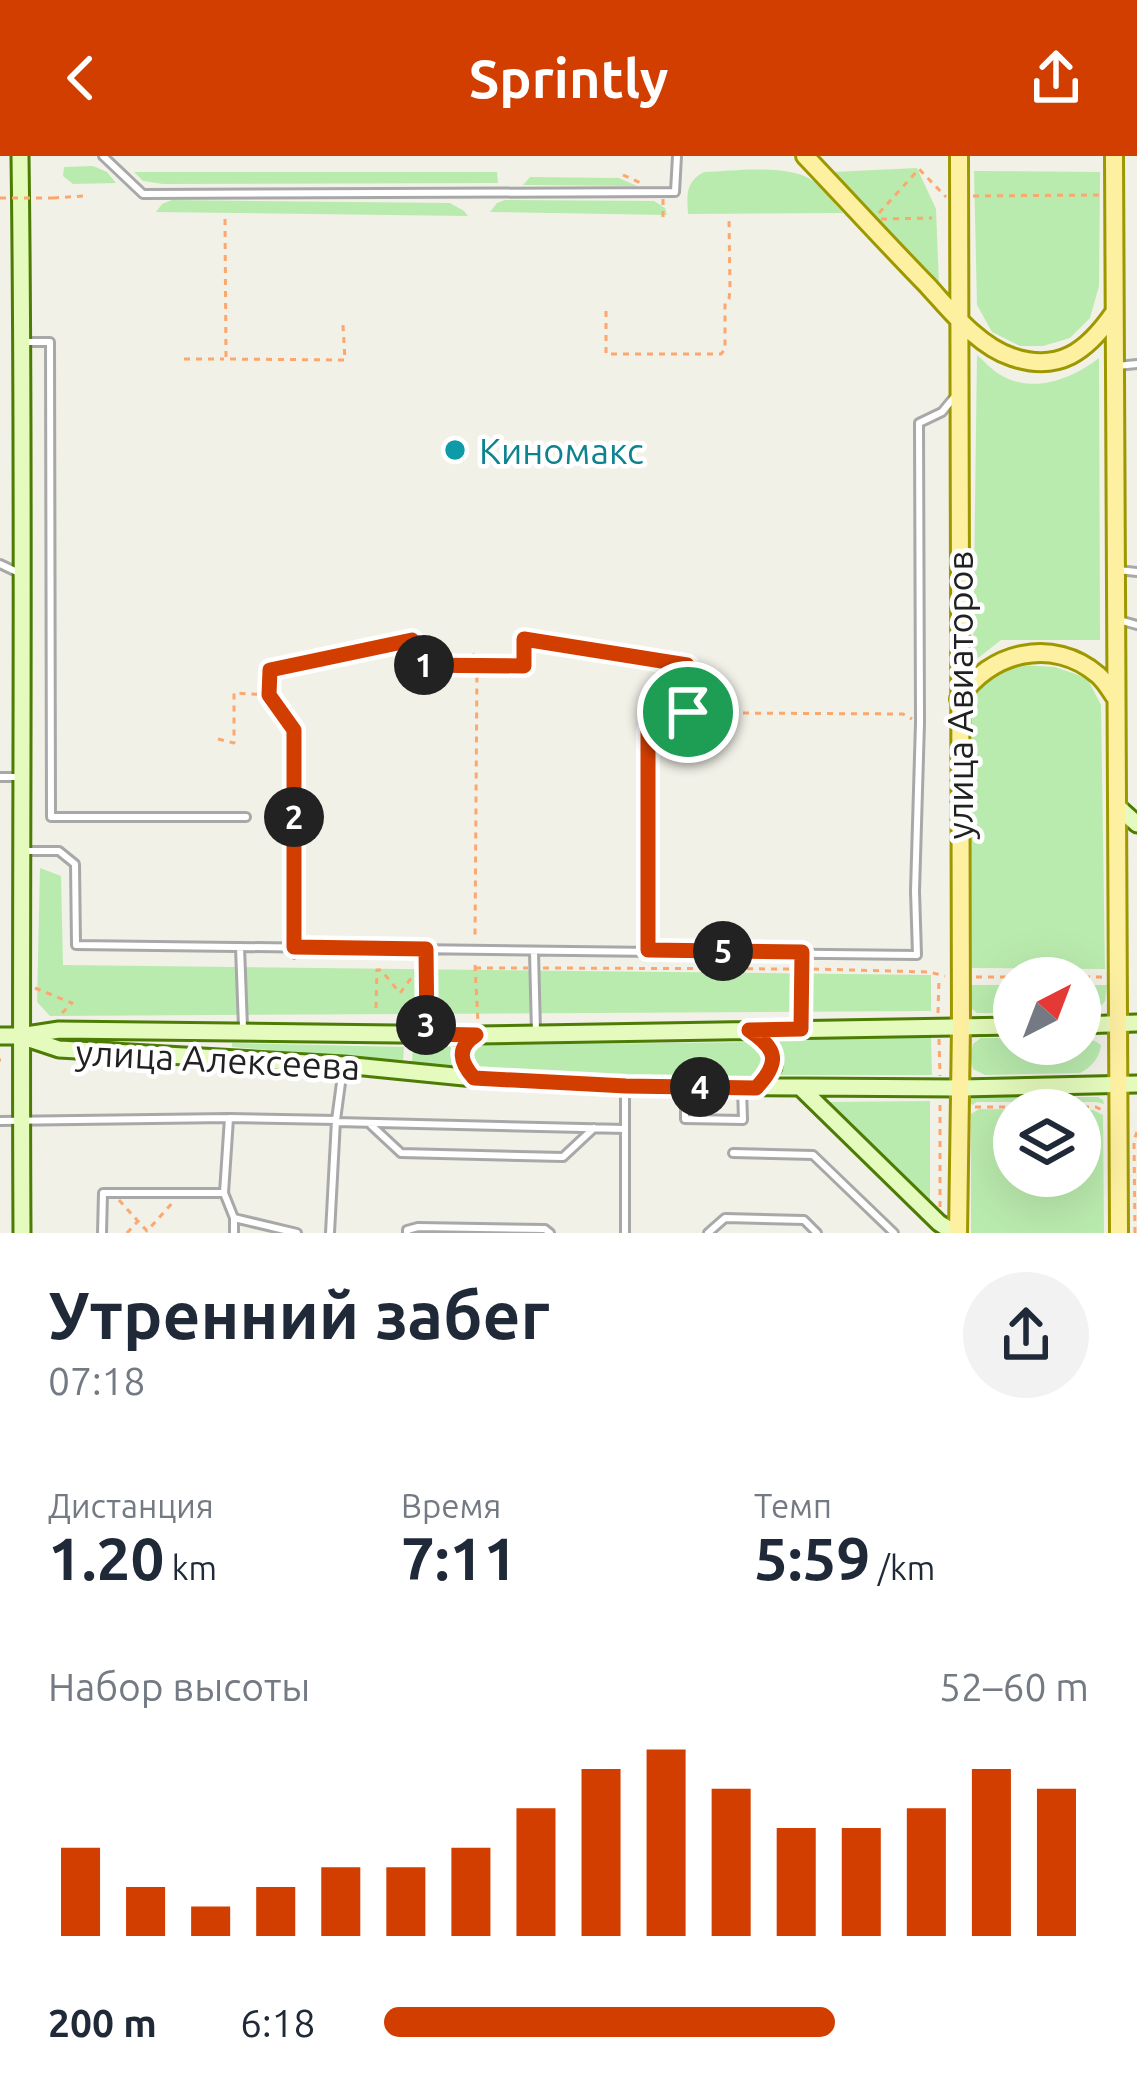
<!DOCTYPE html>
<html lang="ru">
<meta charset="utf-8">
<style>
body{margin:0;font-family:Ubuntu,sans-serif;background:#f2f2f3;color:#1f2937;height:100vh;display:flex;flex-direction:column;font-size:45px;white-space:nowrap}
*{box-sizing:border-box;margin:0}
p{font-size:39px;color:#747a83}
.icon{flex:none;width:66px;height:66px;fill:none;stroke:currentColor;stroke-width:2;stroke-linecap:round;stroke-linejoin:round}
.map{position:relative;height:1077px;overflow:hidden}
.sheet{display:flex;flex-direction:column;background:#fff;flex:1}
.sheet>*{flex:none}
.needle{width:78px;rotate:42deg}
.buttons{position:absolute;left:993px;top:801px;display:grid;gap:24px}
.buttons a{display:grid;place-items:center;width:108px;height:108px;border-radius:50%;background:#fff;box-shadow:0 12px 48px #0002;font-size:60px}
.pin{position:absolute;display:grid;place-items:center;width:102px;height:102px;color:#fff;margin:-51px;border:6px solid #fff;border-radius:50%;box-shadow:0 3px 12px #0007}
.km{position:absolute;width:60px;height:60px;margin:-30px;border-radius:50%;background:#222;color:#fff;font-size:33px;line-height:60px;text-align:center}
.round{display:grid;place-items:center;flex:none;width:126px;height:126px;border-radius:63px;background:#f2f2f3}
.summary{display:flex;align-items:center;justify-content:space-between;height:204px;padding:0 48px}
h1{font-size:66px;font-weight:700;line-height:90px}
.metrics{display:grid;grid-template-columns:repeat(3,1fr);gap:18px;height:204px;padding:12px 48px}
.metrics div{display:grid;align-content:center}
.metrics b{font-size:60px;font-weight:700}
.metrics small{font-size:33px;font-weight:400}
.metrics p{font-size:33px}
.chart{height:336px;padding:24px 48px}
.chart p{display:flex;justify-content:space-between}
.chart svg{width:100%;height:216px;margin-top:12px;stroke:#d23e00;stroke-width:6}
ul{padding:0 48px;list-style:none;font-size:39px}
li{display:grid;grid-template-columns:192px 144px 1fr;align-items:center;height:90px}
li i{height:30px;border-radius:15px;background:#d23e00}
header{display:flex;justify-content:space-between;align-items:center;height:156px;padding:0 48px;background:#d23e00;color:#fff;font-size:54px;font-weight:700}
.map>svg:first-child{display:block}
.grass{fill:#baebae}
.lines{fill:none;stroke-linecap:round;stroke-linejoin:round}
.lane-casing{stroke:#a8a8a8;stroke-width:12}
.secondary-casing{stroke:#4c7c04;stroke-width:21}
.primary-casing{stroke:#9e9800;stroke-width:22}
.path{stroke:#fba76f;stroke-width:3;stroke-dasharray:6 6;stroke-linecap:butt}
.lane{stroke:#fff;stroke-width:6}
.secondary{stroke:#e5fabd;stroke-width:15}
.primary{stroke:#fdf0a1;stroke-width:16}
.path-bridge{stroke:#fba76f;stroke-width:3;stroke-dasharray:6 6;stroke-linecap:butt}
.route-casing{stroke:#fff;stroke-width:24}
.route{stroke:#d23e00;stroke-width:15}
.culture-dot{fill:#0f9aa8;stroke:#fff;stroke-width:4.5}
.labels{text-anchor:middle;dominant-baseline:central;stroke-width:9;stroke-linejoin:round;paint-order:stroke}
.culture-label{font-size:36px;fill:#0d838f;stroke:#fff;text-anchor:start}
.street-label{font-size:36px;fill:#212121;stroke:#fff}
</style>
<header><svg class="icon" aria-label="back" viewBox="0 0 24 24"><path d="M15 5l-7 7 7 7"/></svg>Sprintly<svg class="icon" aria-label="share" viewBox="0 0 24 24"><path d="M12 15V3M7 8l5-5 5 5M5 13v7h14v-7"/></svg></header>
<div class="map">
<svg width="1137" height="1077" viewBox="0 0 1137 1077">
<rect width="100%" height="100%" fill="#f1f1e8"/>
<!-- grass -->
<path class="grass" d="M93 10 107 16 116 27 73 28 63 20 64 11Z
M917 12 936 53 939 128 935 129 832 16Z
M974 15 1100 16 1099 130 1090 162 1070 182 1043 190H1020L992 176 977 149Z
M134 16H497L498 27 163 28 143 25Z
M704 16C733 15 785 8 810 23 823 30 833 46 843 57L688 58C687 39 685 26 704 16Z
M530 21 619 22 637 30 523 29Z
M172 44 450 47 464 55 468 60 156 56 162 48Z
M505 44 654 45 665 52 667 59 490 56 497 47Z
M977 199C984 205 991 213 999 218 1032 239 1072 223 1099 202L1100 484H1001L973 506Z
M1020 509 1055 511 1087 522 1101 549 1105 813 972 812 970 546C979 526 1001 518 1020 509Z
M40 712 61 720 63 809 931 819V855L50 860 37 846Z
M968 829H1014V857H977L968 849Z
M1080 829H1107L1105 845 1100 851 1080 854Z
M778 881H931L932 919H779L783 902Z
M981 882H1014V888H1080V882L1095 885 1101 889C1100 901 1091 912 1080 917L985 919 973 913 970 902 973 888Z
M754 886 766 893 765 915 756 922H632L493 914 474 909 472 900 475 893 485 889Z
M232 887 404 891 403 905 232 891Z
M413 889 459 890 458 910 412 907Z
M974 941H1098L1103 944 1104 948 1096 946H977L972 949 969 945Z
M930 945V1047L826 946Z
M979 953 1066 954H1014V1020H1080V954H1093L1103 959 1104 1077H971V958Z"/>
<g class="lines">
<defs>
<path id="lane" d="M103 0 143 38 675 36 677 0
M22 186H50L51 661H246
M1117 210 1137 208
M0 408 19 417
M1118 414 1137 416
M1119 464 1137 469
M0 621H20
M24 695H59L75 708 76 789 917 799 915 735 920 567 919 267 942 256 956 239
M240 791 243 871
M426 793 427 878
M534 796 536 876
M801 871 802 796
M685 935V963L743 964 742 932
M0 965 229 962
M336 966 625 973
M371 969 401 997 563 1001 594 972
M733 997 813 999 894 1077
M224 1037 234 1062V1077
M234 1062 297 1077
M102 1077 103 1037H224L229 962 336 964
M330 1077 336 964 343 912
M407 1077V1074L418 1071 545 1073 550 1077
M625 1077V933
M708 1077 725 1062 804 1064 817 1077"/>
<path id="secondary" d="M20 0C25 359 20 718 22 1077
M1118 651 1137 668
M1080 869 1137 867
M749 874C764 884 772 892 773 911L756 931
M0 880H20L59 874 478 879 1014 870
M20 880 59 893 344 909 474 922 625 930 961 932 1137 928
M474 922C459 905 456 892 476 879
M801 932 939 1067 955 1077"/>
<path id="primary" d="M805 0C846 43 886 87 927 129 950 154 978 190 1012 201 1059 217 1087 195 1113 158
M1114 0 1119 1077
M959 543C989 496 1053 480 1098 519 1105 525 1110 534 1115 541
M958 1077 961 870 959 0"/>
</defs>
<!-- lane casing -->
<use href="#lane" class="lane-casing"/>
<!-- secondary casing -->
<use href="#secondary" class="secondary-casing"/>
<!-- primary casing -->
<use href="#primary" class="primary-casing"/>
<!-- path -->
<path class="path" d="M623 19 643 28
M973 40 1100 39
M53 42 84 40
M663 43V65
M879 57 919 13 946 41
M225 63 226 203 345 204 343 169
M881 63 932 62
M606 155V198H721L725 193V147L729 143 730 133 729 64
M184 203H224
M473 497 477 510 475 782
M269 539 270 515 413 483V509L524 510V483L687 509V556
M731 557 903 558 912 563
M218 583 234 587V537L269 539 294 573V782
M648 788V576L674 555 729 557 731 542
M294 798V810
M475 809 478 867
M475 812H528
M543 812 792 813
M813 813 929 816 945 820
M976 821H1104
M35 832 72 847 61 858
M376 852 377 814H381L400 837 415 817
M938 857 939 822
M939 883 940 920
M0 904H1
M975 951H1096L1102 954
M119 1044 137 1064
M940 1051V947
M127 1077 138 1065 147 1075 174 1045
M1135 1077 1134 984 1137 976"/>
<!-- lane -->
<use href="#lane" class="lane"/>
<!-- secondary -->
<use href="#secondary" class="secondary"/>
<!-- primary -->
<use href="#primary" class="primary"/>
<!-- path-bridge -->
<path class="path-bridge" d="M0 42H53"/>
</g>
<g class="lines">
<defs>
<path id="route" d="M524 483 687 509 688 556 674 555 648 576V794L802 796 801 873 749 874C777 893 781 906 756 932L626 930 474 922C460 906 456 892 476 879L427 878 426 793 294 791V574L269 539 270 514 412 484V509L524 510Z"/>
</defs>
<!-- route casing -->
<use href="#route" class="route-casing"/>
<!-- route -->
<use href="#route" class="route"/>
</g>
<!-- markers -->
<circle class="culture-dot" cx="455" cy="294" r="12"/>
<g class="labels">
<!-- culture labels -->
<g class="culture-label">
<text x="479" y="294">Киномакс</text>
</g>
<!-- street labels -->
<g class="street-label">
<text transform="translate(959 539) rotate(-90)">улица Авиаторов</text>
<text transform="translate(218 903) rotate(3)">улица Алексеева</text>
</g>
</g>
</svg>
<div class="buttons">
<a><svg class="needle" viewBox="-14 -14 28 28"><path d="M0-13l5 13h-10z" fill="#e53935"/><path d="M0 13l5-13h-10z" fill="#747a83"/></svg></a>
<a><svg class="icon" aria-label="layers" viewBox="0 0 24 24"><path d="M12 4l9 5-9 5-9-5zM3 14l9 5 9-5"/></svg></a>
</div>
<div class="pin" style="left:688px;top:556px;background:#1e9e55"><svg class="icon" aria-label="arrive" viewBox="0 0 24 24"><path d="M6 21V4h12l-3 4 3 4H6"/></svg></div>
<b class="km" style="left:424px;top:509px">1</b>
<b class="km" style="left:294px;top:661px">2</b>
<b class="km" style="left:426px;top:869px">3</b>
<b class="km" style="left:700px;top:931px">4</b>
<b class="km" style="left:723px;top:795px">5</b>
</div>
<section class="sheet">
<div class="summary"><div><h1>Утренний забег</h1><p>07:18</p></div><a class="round"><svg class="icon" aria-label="share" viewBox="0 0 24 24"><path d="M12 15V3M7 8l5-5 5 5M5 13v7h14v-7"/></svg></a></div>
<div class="metrics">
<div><p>Дистанция</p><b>1.20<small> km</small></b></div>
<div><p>Время</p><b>7:11</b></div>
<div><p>Темп</p><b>5:59<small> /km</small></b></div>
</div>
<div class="chart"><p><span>Набор высоты</span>52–60 m</p>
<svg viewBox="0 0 160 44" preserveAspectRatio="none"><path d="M5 44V26M15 44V34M25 44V38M35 44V34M45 44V30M55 44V30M65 44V26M75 44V18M85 44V10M95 44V6M105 44V14M115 44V22M125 44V22M135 44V18M145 44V10M155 44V14"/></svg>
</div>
<ul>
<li><b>200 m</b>6:18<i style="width:64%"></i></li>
</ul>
</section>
